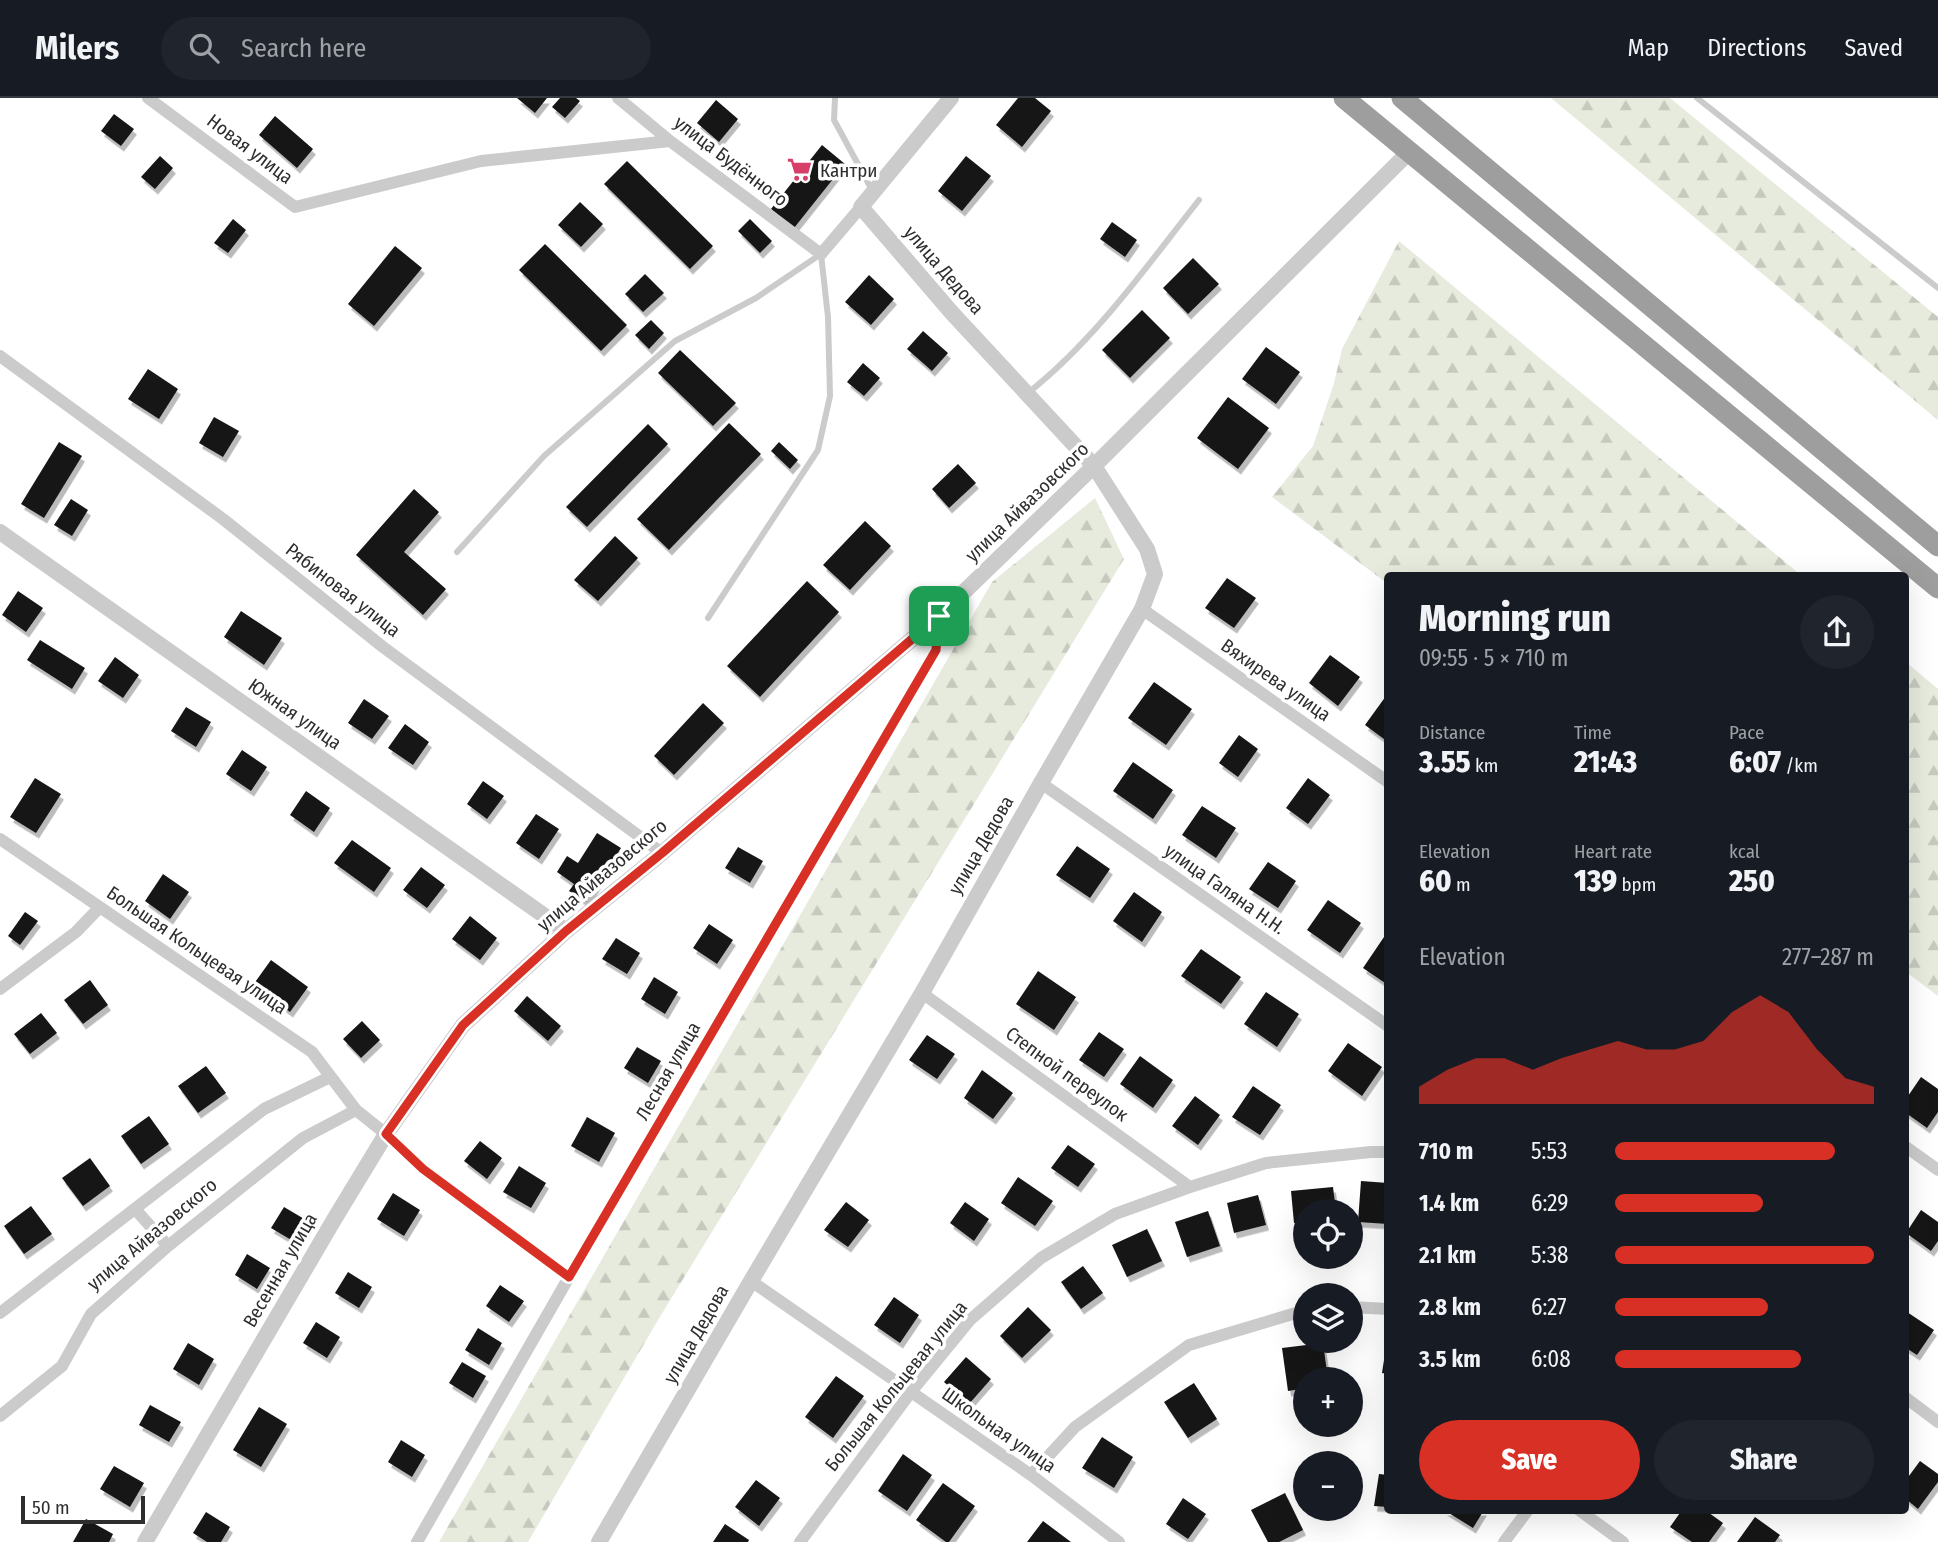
<!DOCTYPE html>
<meta charset="utf-8">
<style>
body{margin:0;font-family:"Fira Sans Condensed",sans-serif;background:#20242c;color:#f1f3f6;height:100vh;display:flex;flex-direction:column;font-size:26px;white-space:nowrap}
*{box-sizing:border-box;margin:0}
p{font-size:23px;color:#9ea1a6}
.icon{flex:none;width:38px;height:38px;fill:none;stroke:currentColor;stroke-width:2;stroke-linecap:round;stroke-linejoin:round}
.map{position:relative;flex:1;overflow:hidden}
.panel{position:absolute;left:1384px;top:474px;width:525px;height:942px;display:flex;flex-direction:column;background:#171b24;border-radius:7px;box-shadow:0 7px 28px #0002}
.panel>*{flex:none}
.controls{position:absolute;left:1293px;top:1101px;display:grid;gap:14px}
.controls a{display:grid;place-items:center;width:70px;height:70px;border-radius:50%;background:#171b24;box-shadow:0 7px 28px #0002;font-size:35px}
.scale{position:absolute;left:21px;bottom:18px;width:124px;box-sizing:border-box;padding-left:7px;border:4px solid #2e2e2e;border-top:0;font-size:19px;line-height:24px;white-space:nowrap;color:#2e2e2e;-webkit-text-stroke:5px #fff;paint-order:stroke}
.pin{position:absolute;display:grid;place-items:center;width:60px;height:60px;color:#fff;margin:-30px;border-radius:14px;box-shadow:0 4px 10px #0006}
.round{display:grid;place-items:center;flex:none;width:74px;height:74px;border-radius:37px;background:#20242c}
.summary{display:flex;align-items:center;justify-content:space-between;height:119px;padding:0 35px}
h1{font-size:38px;font-weight:800;line-height:52px}
.metrics{display:grid;grid-template-columns:repeat(3,1fr);gap:10px;height:119px;padding:7px 35px}
.metrics div{display:grid;align-content:center}
.metrics b{font-size:30px;font-weight:800}
.metrics small{font-size:19px;font-weight:400}
.metrics p{font-size:19px}
.chart{height:196px;padding:14px 35px}
.chart p{display:flex;justify-content:space-between}
.chart svg{width:100%;height:126px;margin-top:7px;fill:#d93025;opacity:.7}
.cta{display:flex;gap:14px;margin-top:auto;padding:14px 35px}
.cta a{flex:1;height:80px;border-radius:42px;background:#d93025;color:#fff;font-size:28px;font-weight:800;line-height:80px;text-align:center}
.cta a+a{background:#20242c;color:#f1f3f6}
ul{padding:0 35px;list-style:none;font-size:23px}
li{display:grid;grid-template-columns:112px 84px 1fr;align-items:center;height:52px}
li i{height:18px;border-radius:9px;background:#d93025}
header{display:flex;align-items:center;gap:42px;box-sizing:border-box;height:98px;padding:0 35px;background:#171b24;border-bottom:2px solid #363941}
header strong{font-size:33px}
nav{display:flex;gap:38px;margin-inline-start:auto;font-size:24px}
.search{width:490px;height:63px;background:#20242c;display:flex;align-items:center;gap:18px;box-sizing:border-box;padding:0 24px;border-radius:38px;color:#9ea1a6;font-size:26px}
.map>svg:first-child{display:block}
.forest{fill:url(#forest-firs)}
.building{fill:#151515;filter:url(#shadow)}
.lines{fill:none;stroke-linecap:round;stroke-linejoin:round}
.service{stroke:#cbcbcb;stroke-width:6}
.minor{stroke:#cbcbcb;stroke-width:12}
.tertiary{stroke:#cbcbcb;stroke-width:16}
.trunk{stroke:#9e9e9e;stroke-width:21}
.route-casing{stroke:#fff;stroke-width:14}
.route{stroke:#d93025;stroke-width:9}
.labels{text-anchor:middle;dominant-baseline:central;stroke-width:7;stroke-linejoin:round;paint-order:stroke}
.street-label{font-size:19px;fill:#2e2e2e;stroke:#fff}
.poi-label{font-size:19px;fill:#2e2e2e;stroke:#fff;text-anchor:start}
</style>
<header>
<strong>Milers</strong>
<div class="search"><svg class="icon" aria-label="search" viewBox="0 0 24 24"><circle cx="10" cy="10" r="6"/><path d="M15 15l6 6"/></svg>Search here</div>
<nav><a>Map</a><a>Directions</a><a>Saved</a></nav>
</header>
<div class="map">
<svg width="1938" height="1444" viewBox="0 0 1938 1444">
<defs>
<pattern id="forest-firs" width="22" height="20" patternUnits="userSpaceOnUse" patternTransform="scale(1.75)"><rect width="22" height="20" fill="#e7ebdd"/><path d="M5 1l3.5 6h-7zM16 11l3.5 6h-7z" fill="#c6cabe"/></pattern>
<filter id="shadow"><feDropShadow dx="3" dy="5.5" stdDeviation="0" flood-color="#0004"/></filter>
</defs>
<rect width="100%" height="100%" fill="#fff"/>
<!-- forest -->
<path class="forest" d="M1551 0H1670L1938 219V322Z
M1399 143 1802 478H1388V486L1272 399 1313 348 1334 285 1342 251Z
M1095 400 1124 461 658 1222 528 1444H439L992 484Z
M1906 564 1938 591V898L1906 874Z"/>
<!-- building -->
<path class="building" d="M517 0H547L535 15Z
M560 0H576L580 3 565 20 552 9Z
M1018 0H1035L1051 13 1022 49 996 27Z
M716 2 738 21 719 44 697 25Z
M114 16 134 31 121 48 101 33Z
M275 18 313 51 297 70 259 37Z
M822 47 845 66 794 130 771 111Z
M160 58 173 70 155 91 141 79Z
M966 58 991 78 962 113 938 93Z
M627 63 713 148 690 171 604 86Z
M580 104 603 126 581 149 558 127Z
M233 121 246 132 228 155 214 145Z
M750 121 772 143 760 155 738 133Z
M1112 124 1137 142 1125 159 1100 141Z
M545 146 627 227 601 253 519 172Z
M395 148 422 170 374 228 348 206Z
M1193 160 1219 186 1188 216 1163 190Z
M645 176 664 195 643 214 625 196Z
M869 177 894 201 871 227 845 204Z
M1142 212 1170 240 1130 280 1102 252Z
M651 222 664 235 649 251 635 237Z
M923 233 948 255 932 273 907 251Z
M1266 249 1300 274 1276 306 1242 281Z
M680 252 736 305 713 328 658 275Z
M863 265 880 280 864 298 847 284Z
M148 271 178 291 159 321 128 301Z
M1228 299 1269 330 1238 371 1197 340Z
M214 319 239 333 223 359 199 345Z
M729 325 761 356 669 452 637 421Z
M648 326 668 346 587 429 566 409Z
M59 344 82 358 44 420 21 406Z
M779 344 798 362 790 371 771 353Z
M958 366 976 385 949 410 932 391Z
M414 391 439 414 404 454 446 491 423 517 356 457Z
M71 401 88 412 72 438 54 427Z
M865 423 891 448 850 492 823 467Z
M615 438 638 460 598 503 574 482Z
M1227 480 1256 500 1234 530 1205 510Z
M807 483 839 514 760 599 727 568Z
M18 493 43 510 26 534 2 517Z
M241 513 282 540 264 567 224 539Z
M40 542 85 570 72 591 27 562Z
M1330 557 1360 579 1338 608 1309 585Z
M115 559 139 577 123 600 98 583Z
M1154 584 1192 611 1166 647 1128 620Z
M1386 598 1388 600V644L1365 627Z
M364 601 389 618 372 641 348 625Z
M703 605 724 625 674 677 654 658Z
M186 609 211 624 196 649 171 633Z
M405 626 429 644 413 667 388 650Z
M1239 637 1258 651 1238 679 1219 665Z
M242 652 267 669 251 693 226 676Z
M1133 664 1173 692 1153 721 1113 693Z
M35 680 61 696 36 735 10 719Z
M1308 680 1330 697 1308 726 1286 710Z
M483 683 504 698 487 721 467 706Z
M306 693 330 710 314 734 290 717Z
M1202 708 1236 730 1216 760 1182 737Z
M536 716 559 731 539 761 516 745Z
M597 735 621 750 586 804 569 793 574 786 557 774 567 758 578 765Z
M352 742 391 770 374 794 334 765Z
M1077 748 1110 771 1090 800 1056 777Z
M738 749 763 763 750 785 725 770Z
M1268 764 1296 783 1278 810 1249 791Z
M421 769 445 787 427 810 403 792Z
M163 776 189 794 170 821 145 803Z
M1134 794 1162 814 1142 844 1113 823Z
M1328 802 1361 825 1340 855 1307 832Z
M25 814 38 823 20 847 8 838Z
M470 818 497 840 480 862 452 841Z
M709 826 733 842 717 866 693 850Z
M1384 839 1388 841V887L1363 870Z
M616 840 640 855 627 876 602 861Z
M1201 851 1241 879 1221 906 1181 878Z
M271 862 308 889 290 914 253 887Z
M1038 873 1076 899 1054 932 1016 906Z
M654 879 678 894 665 916 641 901Z
M90 882 108 907 83 926 64 902Z
M1266 894 1299 916 1277 949 1244 926Z
M527 898 561 928 548 943 514 913Z
M41 915 57 935 30 956 14 936Z
M362 923 380 942 361 960 343 941Z
M1099 934 1124 951 1104 979 1079 962Z
M927 937 955 956 937 981 909 962Z
M1348 945 1382 969 1362 998 1328 973Z
M637 949 661 963 648 985 624 970Z
M1140 958 1173 982 1153 1010 1120 986Z
M206 968 226 995 198 1015 178 988Z
M982 972 1013 995 993 1021 964 1000Z
M1921 979 1938 991V1014L1927 1030 1906 1015V1001Z
M1253 988 1281 1007 1260 1037 1232 1019Z
M1195 998 1220 1017 1198 1047 1172 1028Z
M149 1018 169 1046 141 1066 121 1038Z
M587 1019 615 1035 599 1064 571 1048Z
M480 1043 502 1060 487 1081 464 1063Z
M1068 1047 1095 1066 1078 1089 1051 1070Z
M90 1060 110 1088 83 1108 62 1080Z
M519 1068 546 1085 531 1110 503 1094Z
M1018 1079 1053 1103 1035 1128 1001 1105Z
M1361 1083 1388 1085V1126L1358 1124Z
M1333 1089 1336 1113H1306V1124L1294 1125 1291 1093Z
M393 1095 420 1112 404 1138 377 1121Z
M1258 1097 1266 1127 1234 1135 1227 1105Z
M846 1104 869 1122 848 1149 824 1132Z
M965 1104 989 1121 974 1143 950 1125Z
M31 1108 52 1136 24 1156 4 1128Z
M284 1109 306 1122 293 1143 271 1130Z
M1921 1112 1938 1124V1143L1931 1153 1906 1135Z
M1208 1113 1220 1148 1187 1159 1175 1124Z
M1147 1131 1162 1163 1127 1179 1112 1147Z
M247 1156 270 1170 257 1191 235 1177Z
M1083 1168 1103 1195 1081 1211 1061 1184Z
M348 1174 372 1189 359 1210 335 1195Z
M500 1187 524 1203 509 1224 486 1208Z
M894 1199 919 1217 900 1245 874 1227Z
M1028 1209 1051 1232 1022 1260 1000 1238Z
M1907 1214 1934 1232 1917 1257 1906 1250Z
M316 1224 340 1239 327 1260 303 1245Z
M478 1230 502 1245 489 1267 465 1252Z
M188 1245 214 1261 199 1287 173 1271Z
M1323 1245 1328 1281H1306V1290L1288 1293 1282 1250Z
M1386 1249H1388V1276L1382 1275Z
M966 1259 991 1281 969 1306 944 1284Z
M462 1264 486 1278 473 1300 449 1285Z
M836 1278 864 1298 833 1340 805 1319Z
M1194 1285 1217 1321 1188 1340 1164 1304Z
M150 1307 181 1324 169 1344 139 1327Z
M259 1309 287 1326 261 1369 233 1352Z
M1102 1339 1133 1359 1114 1390 1082 1370Z
M401 1342 425 1357 412 1379 388 1364Z
M903 1356 932 1377 907 1413 878 1393Z
M1920 1363 1938 1376V1384L1918 1411 1906 1401V1382Z
M114 1368 144 1385 130 1409 100 1391Z
M1379 1376 1388 1377V1409L1374 1408Z
M756 1382 780 1400 759 1428 735 1409Z
M943 1385 975 1408 949 1444H946L916 1422Z
M1285 1395 1303 1432 1279 1444H1268L1251 1412Z
M1183 1400 1206 1416 1188 1441 1166 1426Z
M1444 1412H1484L1473 1430Z
M1682 1412H1705L1723 1425 1709 1444H1692L1670 1429Z
M206 1414 230 1429 221 1444H207L193 1435Z
M1755 1419 1780 1437 1775 1444H1737Z
M86 1421 113 1436 109 1444H73Z
M1043 1423 1071 1444H1027Z
M725 1426 749 1442 748 1444H713Z"/>
<g class="lines">
<!-- service -->
<path class="service" d="M835 0 834 22 872 92
M1697 0 1938 190
M1028 295C1096 241 1146 169 1199 102
M457 454 544 358 675 243 756 200 821 156 828 219 830 298 818 352 708 520"/>
<!-- minor -->
<path class="minor" d="M148 0 295 109 481 63 670 43
M618 0 670 43 821 156 861 109
M0 258 223 421 383 549 662 755
M1142 511 1388 684
M1041 685 1388 928
M0 741 312 954 356 1012 386 1036 423 1071 569 1179
M0 891 76 834 100 809
M922 895 1190 1089
M1906 1049 1938 1072
M135 1111 168 1148
M751 1183 1031 1377 1119 1444
M1351 1209 1388 1211
M0 1215 264 1011 330 979
M1906 1300 1938 1324
M0 1318 62 1268 91 1216 168 1148 303 1040 356 1012
M1031 1377 1075 1329 1189 1247 1306 1212
M1579 1412 1623 1444
M417 1444 569 1179 936 552 939 518
M800 1444 911 1294 970 1222 1041 1160 1115 1116 1190 1089 1266 1065 1371 1054H1388
M1504 1444 1528 1412"/>
<!-- tertiary -->
<path class="tertiary" d="M0 434 566 833
M145 1444 335 1120 386 1036 463 927 566 833 662 755 939 518 1094 368 1409 54
M599 1444 751 1183 922 895 1041 685 1142 511 1155 476 1147 451 1094 368 952 215 861 109 951 0"/>
<!-- trunk -->
<path class="trunk" d="M1344 0 1938 490
M1402 0 1938 448"/>
</g>
<g class="lines">
<defs>
<path id="route" d="M939 518 936 552 569 1179 423 1071 386 1036 463 927 566 833 662 755Z"/>
</defs>
<!-- route casing -->
<use href="#route" class="route-casing"/>
<!-- route -->
<use href="#route" class="route"/>
</g>
<!-- icons -->
<defs>
<symbol id="supermarket-bare" viewBox="-9 -9 18 18"><path d="M-6-5.5h2.5l.6 2H6L4.5 2H-2.5L-4.4-4H-6ZM-1.5 3.2a1.3 1.3 0 1 0 .1 0ZM3 3.2a1.3 1.3 0 1 0 .1 0Z" fill="#d83e6a" stroke="#fff" stroke-width="2.5" paint-order="stroke"/></symbol>
</defs>
<g fill-rule="evenodd">
<use href="#supermarket-bare" x="782" y="54" width="35" height="35"/>
</g>
<g class="labels">
<!-- street labels -->
<g class="street-label">
<text transform="translate(250 51) rotate(37)">Новая улица</text>
<text transform="translate(731 63) rotate(37)">улица Будённого</text>
<text transform="translate(944 172) rotate(49)">улица Дедова</text>
<text transform="translate(1027 404) rotate(-44)">улица Айвазовского</text>
<text transform="translate(343 492) rotate(38)">Рябиновая улица</text>
<text transform="translate(1276 582) rotate(35)">Вяхирева улица</text>
<text transform="translate(295 616) rotate(35)">Южная улица</text>
<text transform="translate(981 747) rotate(-60)">улица Дедова</text>
<text transform="translate(602 777) rotate(-40)">улица Айвазовского</text>
<text transform="translate(1225 791) rotate(35)">улица Галяна Н.Н.</text>
<text transform="translate(197 852) rotate(34)">Большая Кольцевая улица</text>
<text transform="translate(668 973) rotate(-60)">Лесная улица</text>
<text transform="translate(1067 976) rotate(36)">Степной переулок</text>
<text transform="translate(152 1136) rotate(-40)">улица Айвазовского</text>
<text transform="translate(280 1172) rotate(-60)">Весенная улица</text>
<text transform="translate(696 1236) rotate(-60)">улица Дедова</text>
<text transform="translate(896 1288) rotate(-51)">Большая Кольцевая улица</text>
<text transform="translate(999 1332) rotate(35)">Школьная улица</text>
</g>
<!-- poi labels -->
<g class="poi-label">
<text x="820" y="72">Кантри</text>
</g>
</g>
</svg>
<div class="controls">
<a><svg class="icon" aria-label="locate" viewBox="0 0 24 24"><circle cx="12" cy="12" r="6"/><path d="M12 2v4M12 18v4M2 12h4M18 12h4"/></svg></a>
<a><svg class="icon" aria-label="layers" viewBox="0 0 24 24"><path d="M12 4l9 5-9 5-9-5zM3 14l9 5 9-5"/></svg></a>
<a>+</a>
<a>−</a>
</div>
<div class="scale">50 m</div>
<div class="pin" style="left:939px;top:518px;background:#1e9e55"><svg class="icon" aria-label="arrive" viewBox="0 0 24 24"><path d="M6 21V4h12l-3 4 3 4H6"/></svg></div>
<section class="panel">
<div class="summary"><div><h1>Morning run</h1><p>09:55 · 5 × 710 m</p></div><a class="round"><svg class="icon" aria-label="share" viewBox="0 0 24 24"><path d="M12 15V3M7 8l5-5 5 5M5 13v7h14v-7"/></svg></a></div>
<div class="metrics">
<div><p>Distance</p><b>3.55<small> km</small></b></div>
<div><p>Time</p><b>21:43</b></div>
<div><p>Pace</p><b>6:07<small> /km</small></b></div>
</div>
<div class="metrics">
<div><p>Elevation</p><b>60<small> m</small></b></div>
<div><p>Heart rate</p><b>139<small> bpm</small></b></div>
<div><p>kcal</p><b>250</b></div>
</div>
<div class="chart"><p><span>Elevation</span>277–287 m</p>
<svg viewBox="0 0 160 44" preserveAspectRatio="none"><path d="M0 44V38L10 32L20 28L30 28L40 32L50 28L60 25L70 22L80 25L90 25L100 22L110 12L120 6L130 12L140 25L150 35L160 38V44z"/></svg>
</div>
<ul>
<li><b>710 m</b>5:53<i style="width:85%"></i></li>
<li><b>1.4 km</b>6:29<i style="width:57%"></i></li>
<li><b>2.1 km</b>5:38<i style="width:100%"></i></li>
<li><b>2.8 km</b>6:27<i style="width:59%"></i></li>
<li><b>3.5 km</b>6:08<i style="width:72%"></i></li>
</ul>
<div class="cta"><a>Save</a><a>Share</a></div>
</section>
</div>
